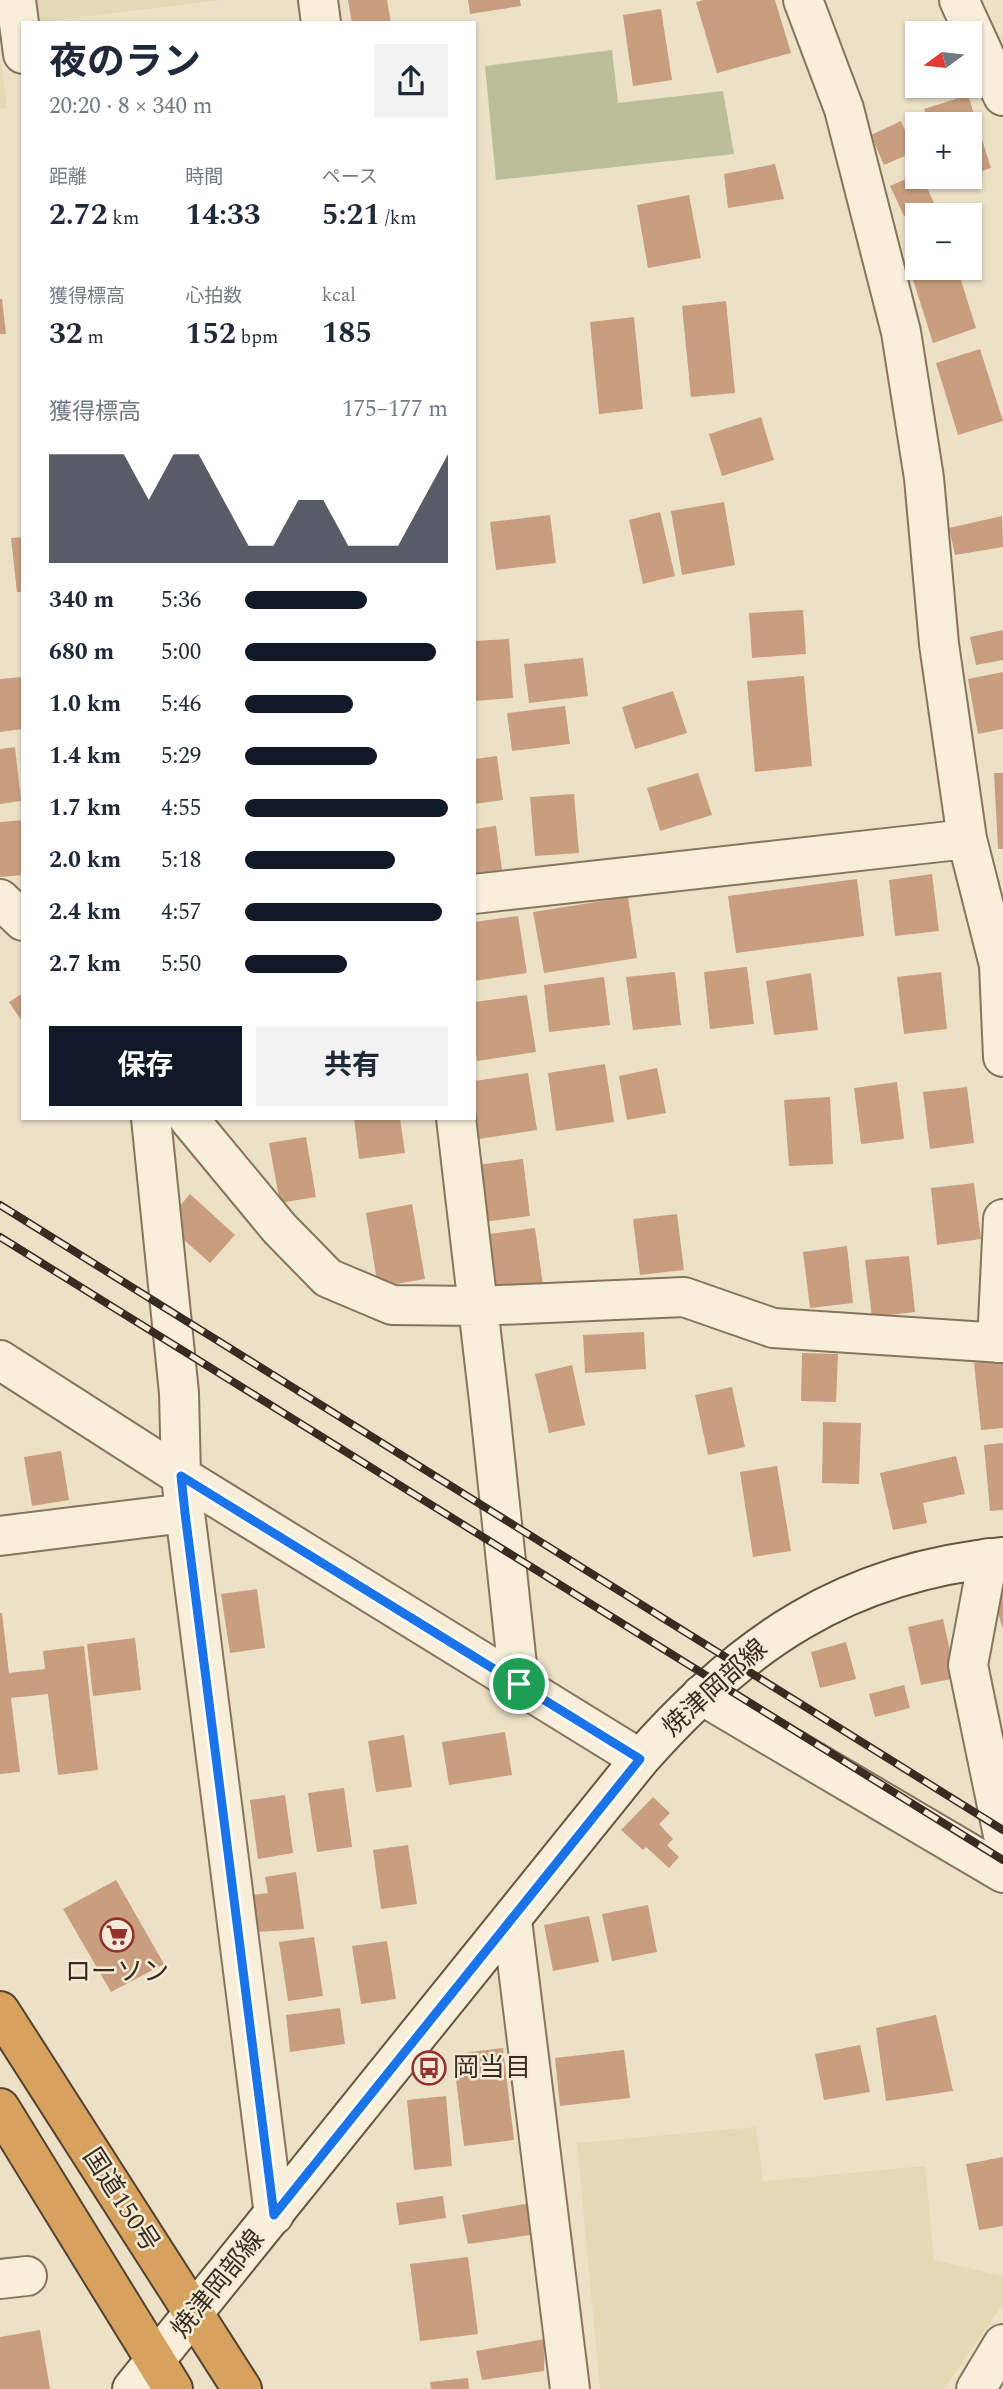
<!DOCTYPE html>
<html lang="ja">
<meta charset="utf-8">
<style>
body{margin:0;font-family:Spectral,"Noto Sans JP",serif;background:#f2f2f3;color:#1f2937;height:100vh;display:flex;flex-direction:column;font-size:26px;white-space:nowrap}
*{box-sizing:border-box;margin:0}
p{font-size:23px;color:#747a83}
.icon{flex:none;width:38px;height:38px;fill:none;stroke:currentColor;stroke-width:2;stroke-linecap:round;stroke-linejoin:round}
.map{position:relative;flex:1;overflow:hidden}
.side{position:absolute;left:21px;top:21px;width:455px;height:1099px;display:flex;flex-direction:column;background:#fff;border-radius:0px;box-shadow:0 2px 5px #0004}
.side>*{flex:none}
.needle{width:46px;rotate:255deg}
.buttons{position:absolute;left:905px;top:21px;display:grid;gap:14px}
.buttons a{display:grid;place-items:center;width:77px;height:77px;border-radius:0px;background:#fff;box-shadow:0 2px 5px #0004;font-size:35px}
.pin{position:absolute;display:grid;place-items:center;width:60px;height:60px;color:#fff;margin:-30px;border:4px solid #fff;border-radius:50%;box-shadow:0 2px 7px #0007}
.round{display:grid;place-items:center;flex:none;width:74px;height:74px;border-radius:0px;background:#f2f2f3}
.head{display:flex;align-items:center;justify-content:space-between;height:119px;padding:0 28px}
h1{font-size:38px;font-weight:700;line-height:52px}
.stats{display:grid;grid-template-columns:repeat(3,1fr);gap:10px;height:119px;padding:7px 28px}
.stats div{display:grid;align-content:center}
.stats b{font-size:30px;font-weight:700}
.stats small{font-size:19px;font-weight:400}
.stats p{font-size:19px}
.chart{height:196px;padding:14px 28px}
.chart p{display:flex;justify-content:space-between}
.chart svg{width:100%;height:126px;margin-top:7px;fill:#111827;opacity:.7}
.button{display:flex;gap:14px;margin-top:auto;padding:14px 28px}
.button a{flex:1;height:80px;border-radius:0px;background:#111827;color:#fff;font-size:28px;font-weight:700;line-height:80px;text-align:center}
.button a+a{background:#f2f2f3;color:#1f2937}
ul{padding:0 28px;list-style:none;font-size:23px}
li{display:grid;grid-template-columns:112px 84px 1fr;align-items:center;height:52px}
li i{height:18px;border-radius:9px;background:#111827}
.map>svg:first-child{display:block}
.farmland{fill:#e1dab4}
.cemetery{fill:#babf9a}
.building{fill:#c89e7f}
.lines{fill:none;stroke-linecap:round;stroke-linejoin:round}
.street-casing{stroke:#87745d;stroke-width:42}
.secondary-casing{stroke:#685540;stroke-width:42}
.highway-casing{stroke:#554231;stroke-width:42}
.street{stroke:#f7efda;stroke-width:38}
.secondary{stroke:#f7efda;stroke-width:38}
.highway{stroke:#d6a25d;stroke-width:38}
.rail-casing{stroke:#382c20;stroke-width:8}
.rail{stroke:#f4ebd6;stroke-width:5;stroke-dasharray:16;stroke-linecap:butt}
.route-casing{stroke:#fff;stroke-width:14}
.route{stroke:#1a73e8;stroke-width:9}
.labels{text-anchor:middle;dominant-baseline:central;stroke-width:5;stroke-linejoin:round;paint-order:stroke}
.street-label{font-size:26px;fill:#382c20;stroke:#f4ebd6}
.poi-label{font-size:26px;fill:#382c20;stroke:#f4ebd6}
</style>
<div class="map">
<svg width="1003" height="2389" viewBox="0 0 1003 2389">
<rect width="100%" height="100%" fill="#ece1c7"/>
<!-- farmland -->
<path class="farmland" d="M37 0H221L40 22Z
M0 54 7 108 0 109Z
M756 2127 763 2181 925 2166 934 2260 1003 2276V2304L944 2389H600L577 2143Z"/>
<!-- cemetery -->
<path class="cemetery" d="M612 50 618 103 723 91 734 154 496 180 485 66Z"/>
<!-- building -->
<path class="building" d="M348 0H387L391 23H352Z
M468 0H520L521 6 470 14Z
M704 0H775L791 53 717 73 696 2Z
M661 9 672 80 633 86 623 15Z
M968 95 991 168 970 175V124H929L924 109Z
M901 121 914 152 884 165 871 135Z
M775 164 784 199 728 208 724 174Z
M917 174V177H922L934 203 904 216 890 186Z
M945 177H962L947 182Z
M689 195 701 258 648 268 637 205Z
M957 205 961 215H932Z
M917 221V251L907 225Z
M917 268H957L976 328 933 343 910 270Z
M0 299H2L6 334H0Z
M726 301 735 393 691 397 682 306Z
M634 317 643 409 599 414 590 322Z
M980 349 1003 421 958 435 936 363Z
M761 417 774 460 722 476 709 434Z
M724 502 735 565 682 575 671 511Z
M660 512 675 576 643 584 629 520Z
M550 515 556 563 496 570 490 522Z
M1002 516 1003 547 955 555 949 528Z
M23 537V592H17L11 538Z
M803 610 806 654 752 658 749 613Z
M1003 630V660L976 665 970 637Z
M509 639 513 698 474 701V641Z
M583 658 588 696 529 703 524 664Z
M1003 672V729L978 734 968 679Z
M804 676 812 766 755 772 747 681Z
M23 677V729L0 732V679Z
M673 691 687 733 635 749 622 707Z
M565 706 570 744 512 751 507 713Z
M15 747 21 801 0 804V749Z
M497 756 503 800 474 804V759Z
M698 773 712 815 660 831 647 788Z
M994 773H1003V849H998Z
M574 794 579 853 535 856 530 797Z
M23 820V875L0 877V822Z
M496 826 502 870 474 874V829Z
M932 874 939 931 895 936 889 880Z
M857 879 864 936 736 953 728 896Z
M628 897 637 958 544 973 533 912Z
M518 916 527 973 474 981V922Z
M747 967 754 1024 710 1029 704 972Z
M675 972 681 1025 633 1030 626 977Z
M941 972 947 1029 904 1034 897 977Z
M811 973 818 1030 774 1035 766 981Z
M604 977 610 1025 549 1032 544 985Z
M23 993V1023L9 1002Z
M527 995 536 1052 477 1061 474 1040V1002Z
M605 1064 614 1122 556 1131 548 1073Z
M657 1068 666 1113 627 1120 619 1076Z
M528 1073 537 1130 479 1139 474 1109V1081Z
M897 1082 904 1139 861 1144 854 1088Z
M967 1087 974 1143 930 1149 923 1092Z
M830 1097 833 1164 789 1166 784 1100Z
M354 1118H400L405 1153 359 1159Z
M306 1137 316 1197 280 1203 269 1143Z
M523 1159 530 1216 484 1222 477 1165Z
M974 1183 981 1239 937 1245 931 1188Z
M190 1194 235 1235 210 1263 165 1223Z
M412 1204 425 1279 378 1287 366 1213Z
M677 1214 684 1270 640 1275 633 1219Z
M535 1228 543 1285 497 1291 489 1234Z
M847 1246 853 1303 810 1308 803 1252Z
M909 1256 915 1312 872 1317 865 1260Z
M644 1332 646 1369 585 1373 583 1335Z
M802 1353 838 1354 836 1402 801 1401Z
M1003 1360V1428L981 1430 974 1363Z
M572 1365 585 1425 549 1433 535 1374Z
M732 1387 745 1447 708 1455 695 1395Z
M823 1422 861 1423 859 1484 822 1483Z
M1003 1443V1510L990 1511 984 1445Z
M61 1451 69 1500 32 1506 24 1457Z
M956 1456 965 1494 923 1503 927 1523 893 1530 880 1473Z
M777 1466 791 1551 753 1557 740 1472Z
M257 1589 265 1648 230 1653 221 1594Z
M1003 1593V1627H1002L994 1596Z
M0 1613H2L9 1673 45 1669 43 1651 84 1646 98 1770 58 1775 48 1694 11 1698 20 1772 0 1774Z
M943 1619 956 1678 921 1685 908 1627Z
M135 1638 141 1690 93 1696 87 1644Z
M846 1642 856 1679 820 1688 811 1652Z
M904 1685 910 1708 875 1717 869 1694Z
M505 1732 512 1775 449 1785 442 1742Z
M404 1735 412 1787 376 1792 368 1741Z
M344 1788 352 1847 317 1852 308 1793Z
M285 1795 293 1853 258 1859 250 1800Z
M653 1797 670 1813 659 1824 673 1839 667 1845 679 1857 669 1868 646 1847 643 1850 621 1830Z
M408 1845 417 1904 381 1909 373 1850Z
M296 1872 304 1929 257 1932 251 1895 268 1893 265 1877Z
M116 1880 164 1964 111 1992 63 1909Z
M648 1905 657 1952 612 1961 602 1914Z
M589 1916 599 1962 553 1971 544 1925Z
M314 1937 323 1996 288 2001 279 1942Z
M387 1941 396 1999 361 2004 352 1946Z
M340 2008 345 2044 290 2052 286 2015Z
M936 2015 953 2091 886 2101 876 2028Z
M860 2045 870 2092 824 2100 815 2054Z
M503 2048 514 2140 464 2146 453 2054Z
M624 2050 630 2098 560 2106 555 2058Z
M446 2096 452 2166 414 2170 407 2100Z
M1003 2157V2226L979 2230 966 2164Z
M443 2196 446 2218 399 2225 396 2203Z
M530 2203V2235L468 2244 462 2215Z
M468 2257 478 2334 420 2341 410 2264Z
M40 2330 50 2389H0V2337Z
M545 2339 544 2371 482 2380 476 2351Z
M468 2378 469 2389H431L430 2382Z"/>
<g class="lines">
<defs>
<path id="street" d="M16 0 23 54
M318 0 321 23
M803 0 844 109 901 332 924 478 939 644 967 839 999 965 1003 1057
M959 0 1003 96
M474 894 967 839
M0 899 23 921
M151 1118 179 1393 181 1476 185 1513 274 2215
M188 1118 280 1229 328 1278 392 1305 478 1306 684 1297 773 1328 1003 1343
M456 1118 489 1401 519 1684
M997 1343 1003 1219
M0 1360 181 1476 640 1759
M0 1536 185 1513
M988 1558 968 1665 1003 1835
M701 1695 1003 1873
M512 1920 570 2389
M0 2279 27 2276
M976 2389 1003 2344"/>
<path id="secondary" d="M132 2389 640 1759C742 1643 846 1572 1003 1557"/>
<path id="highway" d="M0 2011 242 2389
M0 2108 173 2389"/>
</defs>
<!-- street casing -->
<use href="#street" class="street-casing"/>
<!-- secondary casing -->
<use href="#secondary" class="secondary-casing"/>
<!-- highway casing -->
<use href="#highway" class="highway-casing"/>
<!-- street -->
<use href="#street" class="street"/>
<!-- secondary -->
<use href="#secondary" class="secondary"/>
<!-- highway -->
<use href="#highway" class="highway"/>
<defs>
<path id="rail" d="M0 1205 1003 1830
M0 1237 1003 1860"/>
</defs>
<!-- rail casing -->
<use href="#rail" class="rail-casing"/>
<!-- rail -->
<use href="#rail" class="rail"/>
</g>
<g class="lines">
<defs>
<path id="route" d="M181 1476 640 1759 274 2215 185 1513Z"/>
</defs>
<!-- route casing -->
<use href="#route" class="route-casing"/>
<!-- route -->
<use href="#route" class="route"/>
</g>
<!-- icons -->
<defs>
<symbol id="supermarket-ring" viewBox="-11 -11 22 22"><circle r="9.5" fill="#f4ebd6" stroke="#923130" stroke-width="1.5"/><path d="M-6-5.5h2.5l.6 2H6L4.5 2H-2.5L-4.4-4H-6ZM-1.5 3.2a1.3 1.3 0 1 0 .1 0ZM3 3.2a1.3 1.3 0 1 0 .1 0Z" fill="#923130"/></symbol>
<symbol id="bus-ring" viewBox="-11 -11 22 22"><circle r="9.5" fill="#f4ebd6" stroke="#923130" stroke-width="1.5"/><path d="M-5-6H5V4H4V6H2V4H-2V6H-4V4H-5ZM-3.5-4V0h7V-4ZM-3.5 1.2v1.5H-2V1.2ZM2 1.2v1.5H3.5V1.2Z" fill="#923130"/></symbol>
</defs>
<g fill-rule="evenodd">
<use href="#supermarket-ring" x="98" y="1916" width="38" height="38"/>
<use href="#bus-ring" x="410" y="2049" width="38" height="38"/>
</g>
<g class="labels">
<!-- street labels -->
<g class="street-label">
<text transform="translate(715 1688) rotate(-42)">焼津岡部線</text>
<text transform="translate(121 2200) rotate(57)">国道150号</text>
<text transform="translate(218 2284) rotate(-51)">焼津岡部線</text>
</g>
<!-- poi labels -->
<g class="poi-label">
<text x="117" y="1972">ローソン</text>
<text x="453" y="2068" text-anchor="start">岡当目</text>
</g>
</g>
</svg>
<div class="buttons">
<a><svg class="needle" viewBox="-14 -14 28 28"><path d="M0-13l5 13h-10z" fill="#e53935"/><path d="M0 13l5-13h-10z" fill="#747a83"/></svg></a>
<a>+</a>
<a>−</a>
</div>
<div class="pin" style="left:519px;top:1684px;background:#1e9e55"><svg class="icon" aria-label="arrive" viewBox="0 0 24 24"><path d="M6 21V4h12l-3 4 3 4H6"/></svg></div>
<section class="side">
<div class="head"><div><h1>夜のラン</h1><p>20:20 · 8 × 340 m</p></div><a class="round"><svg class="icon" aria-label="share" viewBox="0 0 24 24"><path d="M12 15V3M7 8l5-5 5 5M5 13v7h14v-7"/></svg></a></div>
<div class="stats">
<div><p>距離</p><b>2.72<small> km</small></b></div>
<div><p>時間</p><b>14:33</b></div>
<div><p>ペース</p><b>5:21<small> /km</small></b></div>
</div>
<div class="stats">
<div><p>獲得標高</p><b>32<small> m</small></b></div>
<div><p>心拍数</p><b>152<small> bpm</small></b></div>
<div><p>kcal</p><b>185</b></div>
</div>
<div class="chart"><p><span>獲得標高</span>175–177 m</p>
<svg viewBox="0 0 160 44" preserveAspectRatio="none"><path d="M0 44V6L10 6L20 6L30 6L40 22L50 6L60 6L70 22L80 38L90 38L100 22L110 22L120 38L130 38L140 38L150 22L160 6V44z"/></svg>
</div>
<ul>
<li><b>340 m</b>5:36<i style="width:60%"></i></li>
<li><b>680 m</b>5:00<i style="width:94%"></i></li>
<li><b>1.0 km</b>5:46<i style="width:53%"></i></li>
<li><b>1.4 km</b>5:29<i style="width:65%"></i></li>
<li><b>1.7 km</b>4:55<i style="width:100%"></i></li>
<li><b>2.0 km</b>5:18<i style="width:74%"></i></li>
<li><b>2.4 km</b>4:57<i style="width:97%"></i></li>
<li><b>2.7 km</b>5:50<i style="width:50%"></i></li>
</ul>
<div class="button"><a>保存</a><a>共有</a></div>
</section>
</div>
